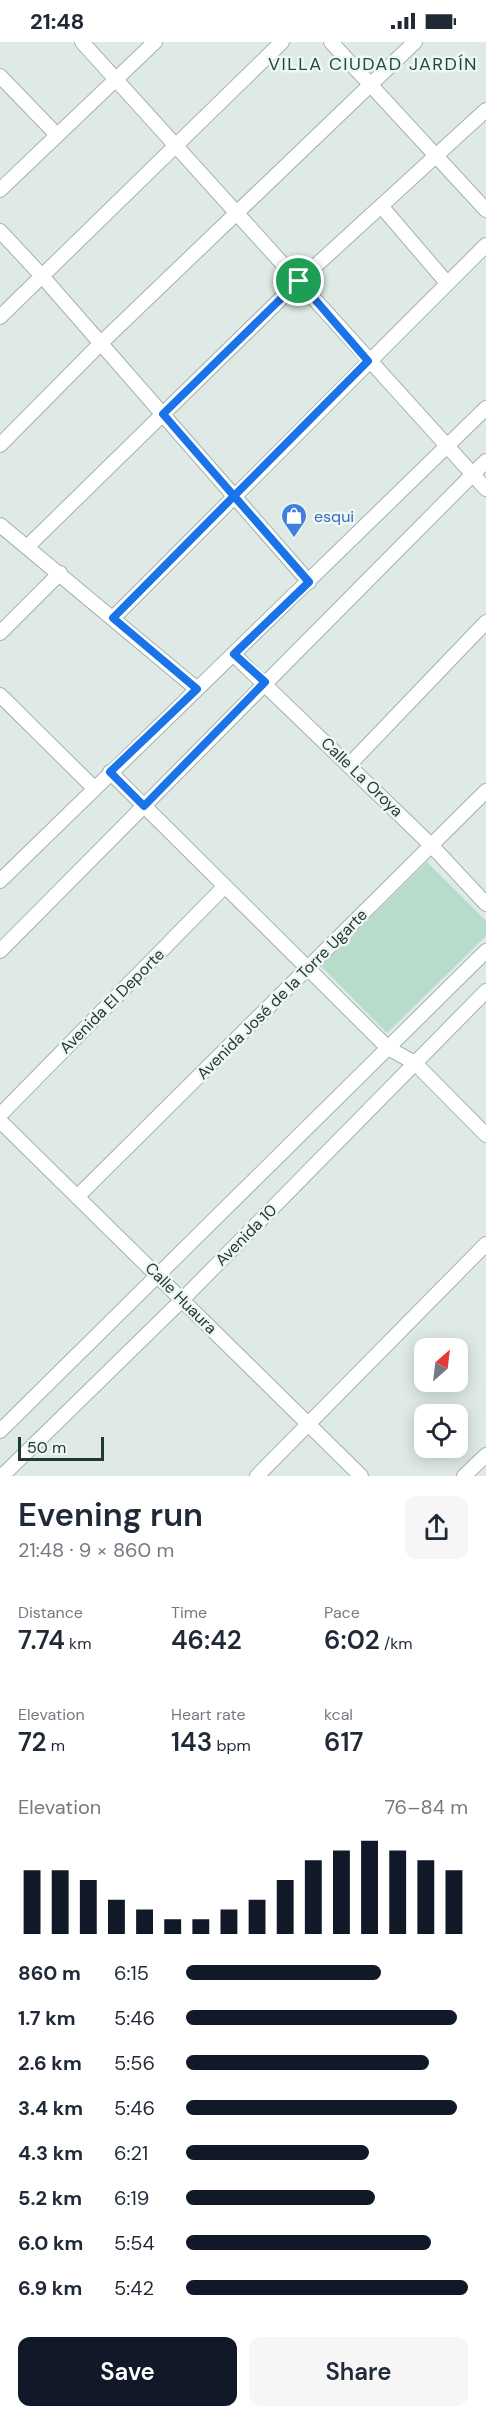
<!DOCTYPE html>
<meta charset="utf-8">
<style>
body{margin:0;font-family:"DM Sans",sans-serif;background:#f6f6f7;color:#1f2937;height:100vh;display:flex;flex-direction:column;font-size:22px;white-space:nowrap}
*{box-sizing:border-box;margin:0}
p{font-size:20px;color:#747a83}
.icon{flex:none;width:33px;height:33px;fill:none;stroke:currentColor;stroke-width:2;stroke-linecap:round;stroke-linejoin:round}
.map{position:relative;height:1434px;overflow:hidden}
.sheet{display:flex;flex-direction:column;background:#fff;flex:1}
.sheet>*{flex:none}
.needle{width:39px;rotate:28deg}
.controls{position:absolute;left:414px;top:1296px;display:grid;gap:12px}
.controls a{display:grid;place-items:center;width:54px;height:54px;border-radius:12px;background:#fff;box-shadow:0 3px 15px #0003;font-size:30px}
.scale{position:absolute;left:18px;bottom:15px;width:86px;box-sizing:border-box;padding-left:6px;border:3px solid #203a38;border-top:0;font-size:16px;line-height:21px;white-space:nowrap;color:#203a38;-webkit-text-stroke:4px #eff7f4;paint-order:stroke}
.pin{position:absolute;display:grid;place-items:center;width:51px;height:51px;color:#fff;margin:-26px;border:3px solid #fff;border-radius:50%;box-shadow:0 2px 6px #0007}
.round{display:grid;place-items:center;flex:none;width:63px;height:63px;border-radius:12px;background:#f6f6f7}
.head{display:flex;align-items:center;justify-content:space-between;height:102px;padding:0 18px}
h1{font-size:33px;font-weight:600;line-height:45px}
.metrics{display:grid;grid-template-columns:repeat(3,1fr);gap:9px;height:102px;padding:6px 18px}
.metrics div{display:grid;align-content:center}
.metrics b{font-size:26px;font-weight:600}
.metrics small{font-size:16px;font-weight:400}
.metrics p{font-size:16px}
.chart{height:168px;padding:12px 18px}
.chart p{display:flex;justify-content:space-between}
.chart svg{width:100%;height:108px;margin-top:6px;stroke:#111827;stroke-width:6}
.cta{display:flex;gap:12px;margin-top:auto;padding:12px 18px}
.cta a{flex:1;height:69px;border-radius:12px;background:#111827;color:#fff;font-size:24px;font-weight:600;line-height:69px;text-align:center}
.cta a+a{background:#f6f6f7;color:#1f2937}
ul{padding:0 18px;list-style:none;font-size:20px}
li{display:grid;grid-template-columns:96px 72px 1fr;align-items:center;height:45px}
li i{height:15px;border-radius:8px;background:#111827}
.status{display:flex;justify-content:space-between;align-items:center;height:42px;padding:0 30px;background:#fff;direction:ltr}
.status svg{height:16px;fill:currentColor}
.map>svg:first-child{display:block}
.green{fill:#b7dcc9}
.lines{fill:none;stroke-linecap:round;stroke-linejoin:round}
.minor-casing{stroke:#a2b2af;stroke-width:16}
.minor{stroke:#fff;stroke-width:14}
.route-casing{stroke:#fff;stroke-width:12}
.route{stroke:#1a73e8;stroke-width:8}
.labels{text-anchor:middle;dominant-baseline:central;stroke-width:5;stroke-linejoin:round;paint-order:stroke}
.shop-label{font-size:16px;fill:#366cbe;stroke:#eff7f4;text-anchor:start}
.street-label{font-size:16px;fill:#203a38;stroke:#eff7f4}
.neighbourhood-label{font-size:18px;letter-spacing:1.5px;fill:#1c4c4a;stroke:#eff7f4}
</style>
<div class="status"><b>21:48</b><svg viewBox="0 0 49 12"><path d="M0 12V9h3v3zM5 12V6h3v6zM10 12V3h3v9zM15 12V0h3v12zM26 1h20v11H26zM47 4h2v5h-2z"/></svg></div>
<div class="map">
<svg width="486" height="1434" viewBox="0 0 486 1434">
<rect width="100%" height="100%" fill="#dfeae7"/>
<!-- green -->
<path class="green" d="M427 820 486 879V894L387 991 321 924Z"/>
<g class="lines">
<defs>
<path id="minor" d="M82 0 486 447
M331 0 486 168
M0 34 57 93
M0 148 155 0
M382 165 447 241
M0 189 42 234 309 540
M0 275 282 0
M0 403 101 301 415 0
M0 483 197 647
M28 504 299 239 486 68
M113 576 486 203
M0 591 60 531
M233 612 432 804 486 862
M0 653 94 746
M349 723 486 580
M110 730 388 1006 415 1021 486 1093
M0 839 486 366
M0 909 486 419
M0 1073 225 844
M0 1079 361 1434
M77 1155 486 749
M0 1389 486 909
M2 1434 182 1258 486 949
M257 1434 486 1202
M464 1434 486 1413"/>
</defs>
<!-- minor casing -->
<use href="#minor" class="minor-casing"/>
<!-- minor -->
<use href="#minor" class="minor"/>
</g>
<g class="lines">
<defs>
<path id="route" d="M299 239 368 319 234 454 309 540 234 612 265 640 144 764 110 730 197 647 113 576 234 454 163 372 299 239"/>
</defs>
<!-- route casing -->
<use href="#route" class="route-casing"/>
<!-- route -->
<use href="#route" class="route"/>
</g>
<!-- icons -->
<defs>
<symbol id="shop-pin" viewBox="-11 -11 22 30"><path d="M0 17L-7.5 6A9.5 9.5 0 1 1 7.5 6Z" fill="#3f7fe0" stroke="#eff7f4"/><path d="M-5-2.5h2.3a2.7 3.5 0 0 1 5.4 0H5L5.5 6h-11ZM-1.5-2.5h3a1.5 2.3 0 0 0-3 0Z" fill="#fff"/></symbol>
</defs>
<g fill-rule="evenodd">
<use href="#shop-pin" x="279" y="459" width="30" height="40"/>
</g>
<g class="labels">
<!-- shop labels -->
<g class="shop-label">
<text x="314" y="474">esqui</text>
</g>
<!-- street labels -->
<g class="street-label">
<text transform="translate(362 735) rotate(44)">Calle La Oroya</text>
<text transform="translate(282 952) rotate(-45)">Avenida José de la Torre Ugarte</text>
<text transform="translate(112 959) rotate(-45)">Avenida El Deporte</text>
<text transform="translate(246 1193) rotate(-45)">Avenida 10</text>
<text transform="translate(181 1256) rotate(45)">Calle Huaura</text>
</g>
<!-- neighbourhood labels -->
<g class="neighbourhood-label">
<text x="373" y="22">VILLA CIUDAD JARDÍN</text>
</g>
</g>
</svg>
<div class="controls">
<a><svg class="needle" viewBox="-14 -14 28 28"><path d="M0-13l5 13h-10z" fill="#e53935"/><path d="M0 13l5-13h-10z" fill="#747a83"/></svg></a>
<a><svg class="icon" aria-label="locate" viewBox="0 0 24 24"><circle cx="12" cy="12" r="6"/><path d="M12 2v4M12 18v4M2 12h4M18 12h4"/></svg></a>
</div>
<div class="scale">50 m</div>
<div class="pin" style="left:299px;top:239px;background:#1e9e55"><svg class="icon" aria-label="arrive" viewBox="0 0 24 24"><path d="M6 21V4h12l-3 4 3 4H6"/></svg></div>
</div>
<section class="sheet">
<div class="head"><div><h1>Evening run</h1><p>21:48 · 9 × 860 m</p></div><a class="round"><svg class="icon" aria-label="share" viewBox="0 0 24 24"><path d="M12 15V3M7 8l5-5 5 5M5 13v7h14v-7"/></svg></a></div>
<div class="metrics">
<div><p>Distance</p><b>7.74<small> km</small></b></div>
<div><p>Time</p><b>46:42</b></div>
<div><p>Pace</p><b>6:02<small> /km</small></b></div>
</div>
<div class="metrics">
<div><p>Elevation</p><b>72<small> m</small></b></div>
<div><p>Heart rate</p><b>143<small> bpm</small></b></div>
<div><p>kcal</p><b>617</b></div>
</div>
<div class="chart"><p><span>Elevation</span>76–84 m</p>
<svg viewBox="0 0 160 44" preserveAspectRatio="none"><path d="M5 44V18M15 44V18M25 44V22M35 44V30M45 44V34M55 44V38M65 44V38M75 44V34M85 44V30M95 44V22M105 44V14M115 44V10M125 44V6M135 44V10M145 44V14M155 44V18"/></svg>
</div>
<ul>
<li><b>860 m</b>6:15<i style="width:69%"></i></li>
<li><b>1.7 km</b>5:46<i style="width:96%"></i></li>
<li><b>2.6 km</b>5:56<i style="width:86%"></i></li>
<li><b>3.4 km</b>5:46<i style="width:96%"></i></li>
<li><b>4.3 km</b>6:21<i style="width:65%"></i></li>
<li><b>5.2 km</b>6:19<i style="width:67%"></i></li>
<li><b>6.0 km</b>5:54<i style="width:87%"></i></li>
<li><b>6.9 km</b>5:42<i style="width:100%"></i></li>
</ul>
<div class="cta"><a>Save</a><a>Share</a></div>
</section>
